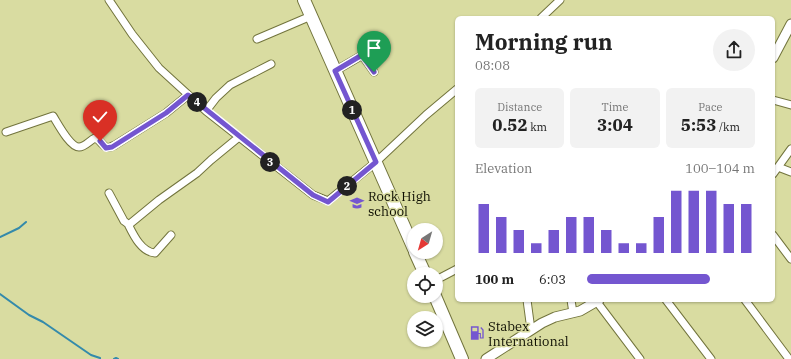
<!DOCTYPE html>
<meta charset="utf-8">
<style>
body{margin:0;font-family:"IBM Plex Serif",serif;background:#f2f2f2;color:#222;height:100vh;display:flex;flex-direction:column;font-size:15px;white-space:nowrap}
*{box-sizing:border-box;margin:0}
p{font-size:13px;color:#767676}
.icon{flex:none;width:22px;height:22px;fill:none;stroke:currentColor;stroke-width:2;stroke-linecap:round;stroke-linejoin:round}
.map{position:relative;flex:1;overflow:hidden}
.panel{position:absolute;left:455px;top:16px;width:320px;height:286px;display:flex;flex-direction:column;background:#fff;border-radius:6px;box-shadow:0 1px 3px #0004}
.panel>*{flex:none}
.needle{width:26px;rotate:217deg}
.tools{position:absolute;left:407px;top:223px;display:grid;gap:8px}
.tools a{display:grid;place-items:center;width:36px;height:36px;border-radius:50%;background:#fff;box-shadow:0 1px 3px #0004;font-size:20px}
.pin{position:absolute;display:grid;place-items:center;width:34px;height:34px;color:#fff;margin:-41px -17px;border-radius:50% 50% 50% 0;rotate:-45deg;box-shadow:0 0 4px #0007}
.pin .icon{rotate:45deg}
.km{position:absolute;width:20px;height:20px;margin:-10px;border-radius:50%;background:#222;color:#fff;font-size:11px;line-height:20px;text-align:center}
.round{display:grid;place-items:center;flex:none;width:42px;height:42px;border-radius:21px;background:#f2f2f2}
.summary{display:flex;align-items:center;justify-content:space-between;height:68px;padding:0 20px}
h1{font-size:22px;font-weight:800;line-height:30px}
.figures{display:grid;grid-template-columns:repeat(3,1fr);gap:6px;height:68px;padding:4px 20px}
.figures div{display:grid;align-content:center;border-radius:6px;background:#f2f2f2;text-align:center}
.figures b{font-size:17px;font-weight:800}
.figures small{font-size:11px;font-weight:400}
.figures p{font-size:11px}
.chart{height:112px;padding:8px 20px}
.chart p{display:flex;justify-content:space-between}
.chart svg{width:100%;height:72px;margin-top:4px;stroke:#7456d0;stroke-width:6}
ul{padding:0 20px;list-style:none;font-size:13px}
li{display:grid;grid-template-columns:64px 48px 1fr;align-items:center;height:30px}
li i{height:10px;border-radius:5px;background:#7456d0}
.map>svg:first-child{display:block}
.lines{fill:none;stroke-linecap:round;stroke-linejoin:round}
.stream{stroke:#348aab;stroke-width:2}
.minor-casing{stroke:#72743d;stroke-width:9}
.tertiary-casing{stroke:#72743d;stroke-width:11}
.primary-casing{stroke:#72743d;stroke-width:14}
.minor{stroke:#fff;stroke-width:7}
.tertiary{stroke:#fff;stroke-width:9}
.primary{stroke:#fff;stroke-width:12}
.route-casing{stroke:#fff;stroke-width:8}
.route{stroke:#7456d0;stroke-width:5}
.labels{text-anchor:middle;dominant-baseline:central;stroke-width:3;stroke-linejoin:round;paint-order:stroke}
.poi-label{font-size:13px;fill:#0d0d00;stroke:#d9dca1;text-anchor:start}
</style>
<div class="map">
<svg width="791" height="359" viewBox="0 0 791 359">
<rect width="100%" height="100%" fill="#d9dca1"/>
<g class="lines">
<!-- stream -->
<path class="stream" d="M0 237 19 228 26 222
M0 294 29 315 43 322 91 355 100 358V359
M114 359 116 358 118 359"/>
<defs>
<path id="minor" d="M109 0 132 34 159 68 206 111 313 195 328 201 376 162 426 115 457 89
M541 18 560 0
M257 39 311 16
M362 55 374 72
M335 71 383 43
M773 100 791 105
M206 111 216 98 230 85 271 64
M6 132 53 116C58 124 70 147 79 147 85 147 90 140 95 138 104 142 103 152 115 145L166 113 188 95
M778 167 791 172
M773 174 791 149
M109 193 124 221 128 224 131 223 159 200 197 173 211 160 239 137
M128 224C133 234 141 252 155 253L171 235
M773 235 791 259
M436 280 457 269
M527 300 531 330
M571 300 573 313
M666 300 711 359
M745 300 789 359
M597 302 640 359"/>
<path id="tertiary" d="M773 58 791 24
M486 359 542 323 555 317 580 311 599 300"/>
<path id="primary" d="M304 0 414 249
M415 252 425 274
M435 296 462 359"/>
</defs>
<!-- minor casing -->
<use href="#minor" class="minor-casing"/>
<!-- tertiary casing -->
<use href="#tertiary" class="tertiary-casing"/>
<!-- primary casing -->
<use href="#primary" class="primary-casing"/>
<!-- minor -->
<use href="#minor" class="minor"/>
<!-- tertiary -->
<use href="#tertiary" class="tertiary"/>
<!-- primary -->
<use href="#primary" class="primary"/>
</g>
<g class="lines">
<defs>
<path id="route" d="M100 141 106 148 112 147 166 113 188 95 313 195 328 202 376 162 335 71 362 55 374 72"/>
</defs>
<!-- route casing -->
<use href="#route" class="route-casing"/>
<!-- route -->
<use href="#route" class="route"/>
</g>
<!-- icons -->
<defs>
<symbol id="school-bare" viewBox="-9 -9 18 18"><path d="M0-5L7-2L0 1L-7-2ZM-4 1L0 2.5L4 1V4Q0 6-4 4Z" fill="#7456d0" stroke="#d9dca1" stroke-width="2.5" paint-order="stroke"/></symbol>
<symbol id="fuel-bare" viewBox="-9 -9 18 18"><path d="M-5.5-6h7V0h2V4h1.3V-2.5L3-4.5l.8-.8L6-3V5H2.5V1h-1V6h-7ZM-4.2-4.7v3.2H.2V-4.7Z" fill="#7456d0" stroke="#d9dca1" stroke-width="2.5" paint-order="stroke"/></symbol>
</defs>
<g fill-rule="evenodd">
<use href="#school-bare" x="347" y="193" width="20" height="20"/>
<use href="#fuel-bare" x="467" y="323" width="20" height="20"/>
</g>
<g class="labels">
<!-- poi labels -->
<g class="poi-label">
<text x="368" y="196">Rock High<tspan x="368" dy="15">school</tspan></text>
<text x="488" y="326">Stabex<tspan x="488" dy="15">International</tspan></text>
</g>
</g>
</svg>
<div class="tools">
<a><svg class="needle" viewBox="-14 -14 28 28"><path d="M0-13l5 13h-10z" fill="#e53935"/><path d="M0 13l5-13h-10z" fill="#767676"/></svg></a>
<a><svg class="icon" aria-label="locate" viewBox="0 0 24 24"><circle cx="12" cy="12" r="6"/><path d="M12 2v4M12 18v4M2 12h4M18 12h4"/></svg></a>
<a><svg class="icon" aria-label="layers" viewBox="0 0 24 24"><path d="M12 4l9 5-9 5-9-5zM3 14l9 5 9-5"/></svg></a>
</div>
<div class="pin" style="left:374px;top:72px;background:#1e9e55"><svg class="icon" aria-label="arrive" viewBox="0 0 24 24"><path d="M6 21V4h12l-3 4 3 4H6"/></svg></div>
<div class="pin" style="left:100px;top:141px;background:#d93025"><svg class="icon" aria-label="check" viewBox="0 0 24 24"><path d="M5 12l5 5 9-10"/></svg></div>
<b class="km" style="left:352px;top:110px">1</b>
<b class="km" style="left:347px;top:186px">2</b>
<b class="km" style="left:270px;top:162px">3</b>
<b class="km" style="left:197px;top:102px">4</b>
<section class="panel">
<div class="summary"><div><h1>Morning run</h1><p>08:08</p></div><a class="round"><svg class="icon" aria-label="share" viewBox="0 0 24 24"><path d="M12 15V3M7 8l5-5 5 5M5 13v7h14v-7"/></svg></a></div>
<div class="figures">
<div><p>Distance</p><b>0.52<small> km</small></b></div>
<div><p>Time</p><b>3:04</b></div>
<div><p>Pace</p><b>5:53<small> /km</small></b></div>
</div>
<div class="chart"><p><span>Elevation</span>100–104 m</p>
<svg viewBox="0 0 160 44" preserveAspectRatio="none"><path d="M5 44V14M15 44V22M25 44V30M35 44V38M45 44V30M55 44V22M65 44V22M75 44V30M85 44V38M95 44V38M105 44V22M115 44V6M125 44V6M135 44V6M145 44V14M155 44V14"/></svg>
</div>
<ul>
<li><b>100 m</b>6:03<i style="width:73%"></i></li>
</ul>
</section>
</div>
